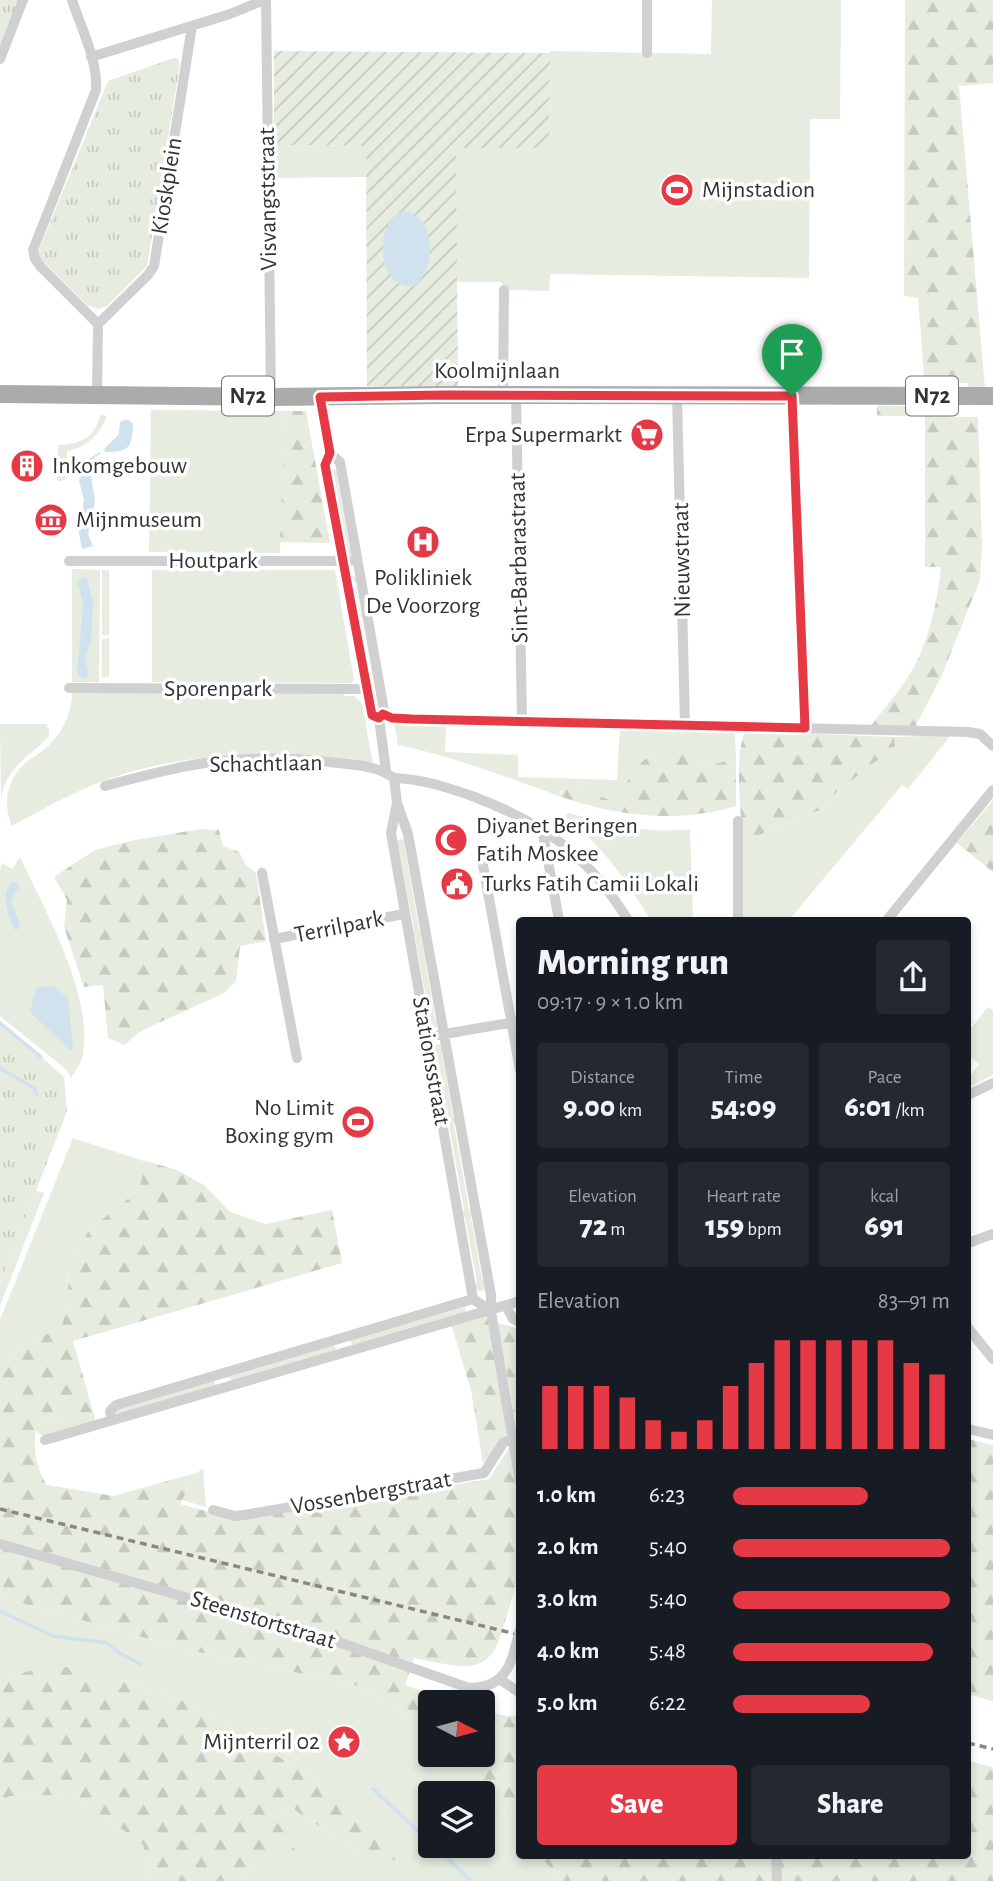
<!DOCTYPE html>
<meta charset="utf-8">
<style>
body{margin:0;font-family:"Alegreya Sans",sans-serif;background:#242831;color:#f1f3f6;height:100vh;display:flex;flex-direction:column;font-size:26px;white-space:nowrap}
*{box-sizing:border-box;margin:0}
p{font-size:23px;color:#9ea1a6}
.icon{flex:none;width:38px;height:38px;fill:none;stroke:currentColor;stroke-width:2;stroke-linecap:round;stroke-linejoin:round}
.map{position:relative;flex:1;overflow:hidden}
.details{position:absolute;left:516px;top:917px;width:455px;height:942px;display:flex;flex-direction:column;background:#171b24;border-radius:7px;box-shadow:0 4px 10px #0003}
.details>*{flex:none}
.needle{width:46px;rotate:96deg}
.buttons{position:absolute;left:418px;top:1690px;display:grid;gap:14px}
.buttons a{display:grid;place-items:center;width:77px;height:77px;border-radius:7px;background:#171b24;box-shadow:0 4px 10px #0003;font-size:35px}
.pin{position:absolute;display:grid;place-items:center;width:60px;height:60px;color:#fff;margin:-72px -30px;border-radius:50% 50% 50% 0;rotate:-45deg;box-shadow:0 0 7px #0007}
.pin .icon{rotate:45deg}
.round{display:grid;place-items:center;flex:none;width:74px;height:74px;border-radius:7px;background:#242831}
.summary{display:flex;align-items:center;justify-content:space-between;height:119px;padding:0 21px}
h1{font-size:38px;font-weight:800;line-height:52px}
.metrics{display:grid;grid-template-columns:repeat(3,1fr);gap:10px;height:119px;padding:7px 21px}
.metrics div{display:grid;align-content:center;border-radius:7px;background:#242831;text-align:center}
.metrics b{font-size:30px;font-weight:800}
.metrics small{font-size:19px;font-weight:400}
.metrics p{font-size:19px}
.chart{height:196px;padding:14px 21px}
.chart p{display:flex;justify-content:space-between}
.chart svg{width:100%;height:126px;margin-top:7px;stroke:#e63946;stroke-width:6}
.action{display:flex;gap:14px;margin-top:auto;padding:14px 21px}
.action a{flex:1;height:80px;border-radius:7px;background:#e63946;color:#fff;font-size:28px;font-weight:800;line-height:80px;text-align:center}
.action a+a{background:#242831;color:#f1f3f6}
ul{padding:0 21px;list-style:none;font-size:23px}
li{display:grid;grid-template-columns:112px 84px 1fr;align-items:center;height:52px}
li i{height:18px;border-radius:9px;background:#e63946}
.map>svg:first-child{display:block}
.grass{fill:#e6ecdf;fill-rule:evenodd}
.forest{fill:url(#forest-firs)}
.park{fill:url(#park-tufts)}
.garden{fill:url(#garden-furrows)}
.water{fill:#cfe2ee}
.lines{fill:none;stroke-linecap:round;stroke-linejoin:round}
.stream{stroke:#cfe2ee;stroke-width:3.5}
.street{stroke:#d0d0d0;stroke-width:10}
.primary{stroke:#ababab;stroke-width:18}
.rail{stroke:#888;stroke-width:3.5;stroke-dasharray:7 5;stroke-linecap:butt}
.street-bridge{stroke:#d0d0d0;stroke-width:10}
.route-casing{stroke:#fff;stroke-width:14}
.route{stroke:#e63946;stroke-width:9}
.labels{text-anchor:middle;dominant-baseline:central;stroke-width:7;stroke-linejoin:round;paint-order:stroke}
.shield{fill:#fff;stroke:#707070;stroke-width:2}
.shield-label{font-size:23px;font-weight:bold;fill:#333}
.street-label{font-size:24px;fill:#333;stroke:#fff}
.poi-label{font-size:24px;fill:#333;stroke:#fff;text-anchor:start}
</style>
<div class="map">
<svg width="993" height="1881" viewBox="0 0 993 1881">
<defs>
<pattern id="forest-firs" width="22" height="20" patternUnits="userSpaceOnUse" patternTransform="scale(1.75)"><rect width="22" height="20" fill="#e6ecdf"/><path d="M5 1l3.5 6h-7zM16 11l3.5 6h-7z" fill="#c6cbc0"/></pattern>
<pattern id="park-tufts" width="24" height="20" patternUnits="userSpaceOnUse" patternTransform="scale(1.75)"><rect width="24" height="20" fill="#e6ecdf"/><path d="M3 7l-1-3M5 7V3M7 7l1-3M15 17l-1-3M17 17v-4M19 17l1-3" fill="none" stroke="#c6cbc0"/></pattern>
<pattern id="garden-furrows" width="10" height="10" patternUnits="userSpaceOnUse" patternTransform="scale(1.75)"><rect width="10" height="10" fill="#e6ecdf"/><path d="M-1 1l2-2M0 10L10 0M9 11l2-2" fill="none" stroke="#c6cbc0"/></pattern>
</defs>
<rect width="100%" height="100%" fill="#fff"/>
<!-- grass -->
<path class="grass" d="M712 0H841L840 119H810L809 278 550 274 549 291 510 290 500 282H456V147L549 148 550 51 711 54Z
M274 145 366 146V177L275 178Z
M151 410 285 411 280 553 149 552Z
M100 415 107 416C100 434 86 448 67 451V478L62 481H58L57 479 58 445C79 444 96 438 100 415Z
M335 469 339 473 337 477 350 550 353 552 350 558 344 554 347 550 334 478 330 475 331 471Z
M72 569 100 570 99 682H72Z
M102 570H109V635H102Z
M152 570H335L354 680 351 683 152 682Z
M352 575 358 579 355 583 377 704 381 707 378 713 372 708 374 704 353 583 349 580Z
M109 638V677H102V639Z
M72 693H344V696H354L362 703 373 764C281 750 186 749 98 783 68 795 41 810 12 826 2 804 7 779 26 762 35 756 45 750 52 742 64 729 72 711 72 693Z
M394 722 446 724 445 752 518 755V777L617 780 620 727 735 730 736 760C723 760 709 767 701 766L694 757 651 754C643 761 635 768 630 777 623 788 625 796 612 801L577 787 561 790 559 796C506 777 453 756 398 745Z
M0 724H48L46 727 49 730V736C29 758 3 768 1 802Z
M951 735 908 789 902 785 789 920H743L742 842 825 808 828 799 894 746V737Z
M568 813C613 825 643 834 690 829L693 920H651C624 878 606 849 565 817Z
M402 839 408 845 405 848 419 929 423 932 421 937 435 1018 439 1020 438 1026 434 1028 429 1027 427 1022 430 1019 415 938 411 934 414 930 399 849 396 847 398 840Z
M20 857C45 911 93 994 83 1054 82 1062 75 1071 71 1078L67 1070 0 1016V870L2 863 12 869Z
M988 1007 993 1011V1075L968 1088V1079L979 1064 968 1055V1032Z
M437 1044 442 1045 444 1050 442 1053 453 1117 457 1120 454 1125 469 1209 474 1212 471 1218 482 1279 486 1283V1288L482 1291 477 1290 474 1285 477 1282 465 1218 461 1214 464 1209 449 1126 445 1123 447 1118 436 1054 432 1051 433 1046Z
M73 1138 147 1162 139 1190 90 1229 69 1262 68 1299 62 1325 0 1362V1320Z
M36 1191 44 1193 0 1306V1284Z
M465 1307 466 1313 352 1345 350 1340Z
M334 1345 336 1349 334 1352 233 1381 230 1379 229 1377Z
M214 1380 215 1386 118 1414 116 1412 117 1407Z
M89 1412 93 1423 44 1437 35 1430 36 1425 57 1418Z
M203 1469 206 1507 182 1500 196 1473Z
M0 1597 188 1650 355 1685 402 1712 430 1734V1755H455L520 1833V1855H539L562 1881H245L274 1817 290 1807 372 1862 333 1790 194 1705 123 1680 57 1666 7 1676 0 1668ZM430 1794H483V1846H430Z
M73 1795 143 1844 150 1881H0V1804L8 1796Z"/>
<!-- forest -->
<path class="forest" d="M905 0H993V83L959 86 985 388H968V383H953L952 388H925L918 298 904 296Z
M877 406 947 407 948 417H978L982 547 980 580 941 677 915 727H870C881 712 894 698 904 683 927 651 937 606 941 567H925V416H877Z
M285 411H306L330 543 280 542Z
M746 731 894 737 895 746 828 799 825 808 742 842C742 816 733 751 746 731Z
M659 749 691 753 701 766C709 767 723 760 736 760V806C677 824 615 816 559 796L566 785 577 787 612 801C626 795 624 784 632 773 640 763 649 755 659 749Z
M993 800V872L957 843Z
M201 829 219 830 223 846 239 852 246 865 256 873 266 941 240 946 236 981 224 993 141 1031 124 1045 108 1038 103 985 84 987 64 927 67 900 54 877 95 850 135 840Z
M146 1161 177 1170 204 1185 230 1212 265 1224 332 1210 342 1263 73 1341 96 1422 93 1423 89 1412 57 1418 36 1425C33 1446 35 1467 47 1485L114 1496 196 1473 180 1504 239 1520 489 1479 509 1448C515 1487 526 1530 519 1570 516 1587 510 1604 505 1621 500 1638 496 1657 478 1664 462 1670 431 1661 414 1658L405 1685 458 1703H430V1734L402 1712 355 1685 188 1650 0 1597V1362L62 1325 68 1299 69 1262 90 1229 139 1190Z
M483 1316 488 1320 507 1434 483 1463 471 1390 451 1324Z
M498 1323 520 1329V1449Z
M968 1439 993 1445V1701L968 1694Z
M57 1665 123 1680 194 1705 333 1790 405 1859 372 1862 290 1807 274 1817 295 1850 254 1861 245 1881H150L143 1844 73 1795 9 1796 0 1804V1668L8 1676Z
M483 1711 507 1716 520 1715V1833L455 1755H483Z
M968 1761 993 1767V1881H562L539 1855H968Z"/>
<!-- park -->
<path class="park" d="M0 0H19L0 47Z
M174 58 178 59 180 64 147 266 107 306 98 309 87 305 40 258 38 252 108 81Z
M0 1021 64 1077 67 1111 0 1284Z"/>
<!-- garden -->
<path class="garden" d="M274 51 550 53 549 148H456L458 386H367L366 146 274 145Z"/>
<!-- water -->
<path class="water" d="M403 211C434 214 439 268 414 286 376 290 373 223 403 211Z
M124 420H129L133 424C132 447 130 452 105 452L104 449 119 434 120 422Z
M100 452V454L95 457 90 469 95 501 88 534 93 546 82 549 79 533 84 500 79 481 83 462Z
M82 578 87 579 93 602 91 640 85 659 89 675 85 679 78 675 77 671 82 620 83 603 78 583Z
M12 882 17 883 19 886 11 901 20 924 17 930 14 929C8 914 0 894 12 882Z
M54 986 68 998 73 1049 71 1051 30 1012 36 988Z"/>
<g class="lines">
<!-- stream -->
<path class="stream" d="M0 1023 41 1057
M0 1068 34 1088 37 1095
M0 1611 53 1636 107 1643 121 1654 141 1664
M373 1789 430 1842
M435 1846 471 1881"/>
<!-- street -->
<path class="street" d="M72 0C81 28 98 60 96 90L33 250 35 259 41 267 98 324 97 394
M266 0 271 397
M647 0V53
M91 57 230 14 264 0
M0 59 23 0
M98 324 148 275 154 266 192 26
M503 395 504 290
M516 395 522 720
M677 396 685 724
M792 396 805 728
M320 397 330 453 325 465 370 711 375 717 379 718
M330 453 340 462 384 710 379 718 386 771
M69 561H350
M69 688 366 689
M383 714 392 717 412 719 968 732 980 734 993 746
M394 778C422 779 446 787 472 796 544 823 587 854 628 920
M105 786C138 777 171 768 205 763 249 756 294 758 338 763 358 765 378 766 394 778L397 803 408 834 491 1295V1311L520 1483
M397 803 391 833 473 1299 491 1311
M738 821V920
M543 834 559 920
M481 854 520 1070
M262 873 297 1058
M887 920 993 790
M274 939 404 914
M439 1035 520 1021
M968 1095 993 1083
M968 1243 993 1234
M506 1306 513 1319 520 1322
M968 1328 993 1359
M112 1420 110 1411 116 1405 473 1299
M968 1429 993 1435
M45 1440 520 1301
M213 1510 235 1516 244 1515 484 1473 503 1443 513 1438
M0 1544 321 1636 469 1688C497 1688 509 1674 515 1648
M501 1680 520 1693
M776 1855 777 1881"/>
<!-- primary -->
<path class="primary" d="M0 394 271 397 444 395 993 396"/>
<!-- rail -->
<path class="rail" d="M0 1509 520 1635
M968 1743 993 1749"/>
<!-- street-bridge -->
<path class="street-bridge" d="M515 1648 520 1630"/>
</g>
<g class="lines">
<defs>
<path id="route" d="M444 395 792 396 805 728 412 719 392 718 383 714 379 718 372 715 325 465 330 453 320 397Z"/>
</defs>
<!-- route casing -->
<use href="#route" class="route-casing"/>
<!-- route -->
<use href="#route" class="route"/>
</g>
<!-- icons -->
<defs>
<symbol id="stadium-disc" viewBox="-11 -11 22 22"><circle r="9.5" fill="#e63946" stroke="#fff"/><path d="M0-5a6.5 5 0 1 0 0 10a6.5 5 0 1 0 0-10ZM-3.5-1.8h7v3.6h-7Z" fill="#fff"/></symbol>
<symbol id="supermarket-disc" viewBox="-11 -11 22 22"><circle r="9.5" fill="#e63946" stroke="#fff"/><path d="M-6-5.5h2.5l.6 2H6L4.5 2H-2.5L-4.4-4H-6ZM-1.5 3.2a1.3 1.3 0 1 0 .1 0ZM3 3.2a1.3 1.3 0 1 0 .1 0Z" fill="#fff"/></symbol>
<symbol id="building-disc" viewBox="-11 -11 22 22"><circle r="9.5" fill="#e63946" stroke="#fff"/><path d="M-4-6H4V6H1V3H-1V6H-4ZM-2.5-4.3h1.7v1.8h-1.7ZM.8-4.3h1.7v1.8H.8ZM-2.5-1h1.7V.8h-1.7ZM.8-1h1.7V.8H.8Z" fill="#fff"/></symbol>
<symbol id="museum-disc" viewBox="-11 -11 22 22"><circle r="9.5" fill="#e63946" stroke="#fff"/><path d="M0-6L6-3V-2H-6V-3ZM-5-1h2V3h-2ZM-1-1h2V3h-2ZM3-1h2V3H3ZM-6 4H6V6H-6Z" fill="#fff"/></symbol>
<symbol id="hospital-disc" viewBox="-11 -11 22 22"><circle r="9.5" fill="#e63946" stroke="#fff"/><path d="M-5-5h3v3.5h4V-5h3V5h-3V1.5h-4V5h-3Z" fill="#fff"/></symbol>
<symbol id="mosque-disc" viewBox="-11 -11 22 22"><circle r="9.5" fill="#e63946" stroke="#fff"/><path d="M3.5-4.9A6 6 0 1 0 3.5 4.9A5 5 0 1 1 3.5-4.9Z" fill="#fff"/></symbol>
<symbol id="civic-disc" viewBox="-11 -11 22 22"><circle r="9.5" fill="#e63946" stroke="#fff"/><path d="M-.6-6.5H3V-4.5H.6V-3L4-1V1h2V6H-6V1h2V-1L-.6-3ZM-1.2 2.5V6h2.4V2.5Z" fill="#fff"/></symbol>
<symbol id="sight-disc" viewBox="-11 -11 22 22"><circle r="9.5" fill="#e63946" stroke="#fff"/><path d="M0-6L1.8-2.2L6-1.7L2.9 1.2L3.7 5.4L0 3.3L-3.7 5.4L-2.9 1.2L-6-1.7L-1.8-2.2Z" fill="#fff"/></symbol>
</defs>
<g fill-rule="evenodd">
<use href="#stadium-disc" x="658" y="171" width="38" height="38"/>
<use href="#supermarket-disc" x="628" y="416" width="38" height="38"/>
<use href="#building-disc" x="8" y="447" width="38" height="38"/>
<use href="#museum-disc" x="32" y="501" width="38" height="38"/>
<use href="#hospital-disc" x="404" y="523" width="38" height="38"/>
<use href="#mosque-disc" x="432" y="821" width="38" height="38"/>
<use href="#civic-disc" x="438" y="865" width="38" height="38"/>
<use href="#stadium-disc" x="339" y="1103" width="38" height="38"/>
<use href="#sight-disc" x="325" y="1723" width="38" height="38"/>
</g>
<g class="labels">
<!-- shield labels -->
<g class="shield">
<rect x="222" y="376.5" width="52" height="39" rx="5"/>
<rect x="906" y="376.5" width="52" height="39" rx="5"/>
</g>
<g class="shield-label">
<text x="248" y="396">N72</text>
<text x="932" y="396">N72</text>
</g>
<!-- street labels -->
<g class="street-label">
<text transform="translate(167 186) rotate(-81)">Kioskplein</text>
<text transform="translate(268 199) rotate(-91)">Visvangststraat</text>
<text x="497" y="371">Koolmijnlaan</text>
<text transform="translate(519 558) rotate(-91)">Sint-Barbarastraat</text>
<text transform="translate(682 560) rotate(-91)">Nieuwstraat</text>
<text x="213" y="561">Houtpark</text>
<text x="218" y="689">Sporenpark</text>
<text transform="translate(266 764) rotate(-1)">Schachtlaan</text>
<text transform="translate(339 927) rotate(-11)">Terrilpark</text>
<text transform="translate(431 1061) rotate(80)">Stationsstraat</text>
<text transform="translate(371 1493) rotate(-10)">Vossenbergstraat</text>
<text transform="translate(263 1620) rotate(17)">Steenstortstraat</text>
</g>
<!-- poi labels -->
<g class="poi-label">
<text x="702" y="190">Mijnstadion</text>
<text x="622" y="435" text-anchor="end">Erpa Supermarkt</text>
<text x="52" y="466">Inkomgebouw</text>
<text x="76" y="520">Mijnmuseum</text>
<text x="423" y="578" text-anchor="middle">Polikliniek<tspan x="423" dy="28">De Voorzorg</tspan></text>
<text x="476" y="826">Diyanet Beringen<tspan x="476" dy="28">Fatih Moskee</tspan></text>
<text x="482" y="884">Turks Fatih Camii Lokali</text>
<text x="334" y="1108" text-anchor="end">No Limit<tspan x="334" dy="28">Boxing gym</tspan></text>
<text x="320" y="1742" text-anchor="end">Mijnterril 02</text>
</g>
</g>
</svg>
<div class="buttons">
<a><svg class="needle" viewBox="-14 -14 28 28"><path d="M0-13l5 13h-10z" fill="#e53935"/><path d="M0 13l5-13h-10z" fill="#9ea1a6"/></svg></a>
<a><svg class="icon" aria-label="layers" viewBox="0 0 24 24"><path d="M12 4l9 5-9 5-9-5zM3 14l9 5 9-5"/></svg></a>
</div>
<div class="pin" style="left:792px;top:396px;background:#1e9e55"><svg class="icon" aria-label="arrive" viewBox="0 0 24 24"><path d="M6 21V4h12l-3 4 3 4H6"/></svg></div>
<section class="details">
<div class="summary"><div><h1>Morning run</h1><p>09:17 · 9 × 1.0 km</p></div><a class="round"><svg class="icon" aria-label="share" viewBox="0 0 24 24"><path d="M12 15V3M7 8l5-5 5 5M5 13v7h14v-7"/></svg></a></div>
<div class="metrics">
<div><p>Distance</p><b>9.00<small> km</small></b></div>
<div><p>Time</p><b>54:09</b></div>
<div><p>Pace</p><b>6:01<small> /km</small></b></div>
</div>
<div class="metrics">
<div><p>Elevation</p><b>72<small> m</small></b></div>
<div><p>Heart rate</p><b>159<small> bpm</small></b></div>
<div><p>kcal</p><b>691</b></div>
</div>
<div class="chart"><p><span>Elevation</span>83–91 m</p>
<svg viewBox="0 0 160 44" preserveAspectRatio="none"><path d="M5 44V22M15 44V22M25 44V22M35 44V26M45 44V34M55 44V38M65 44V34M75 44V22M85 44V14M95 44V6M105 44V6M115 44V6M125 44V6M135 44V6M145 44V14M155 44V18"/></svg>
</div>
<ul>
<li><b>1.0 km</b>6:23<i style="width:62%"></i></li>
<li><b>2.0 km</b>5:40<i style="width:100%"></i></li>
<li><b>3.0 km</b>5:40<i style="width:100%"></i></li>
<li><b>4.0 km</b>5:48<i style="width:92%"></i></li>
<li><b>5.0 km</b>6:22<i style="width:63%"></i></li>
</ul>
<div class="action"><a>Save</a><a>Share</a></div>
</section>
</div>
